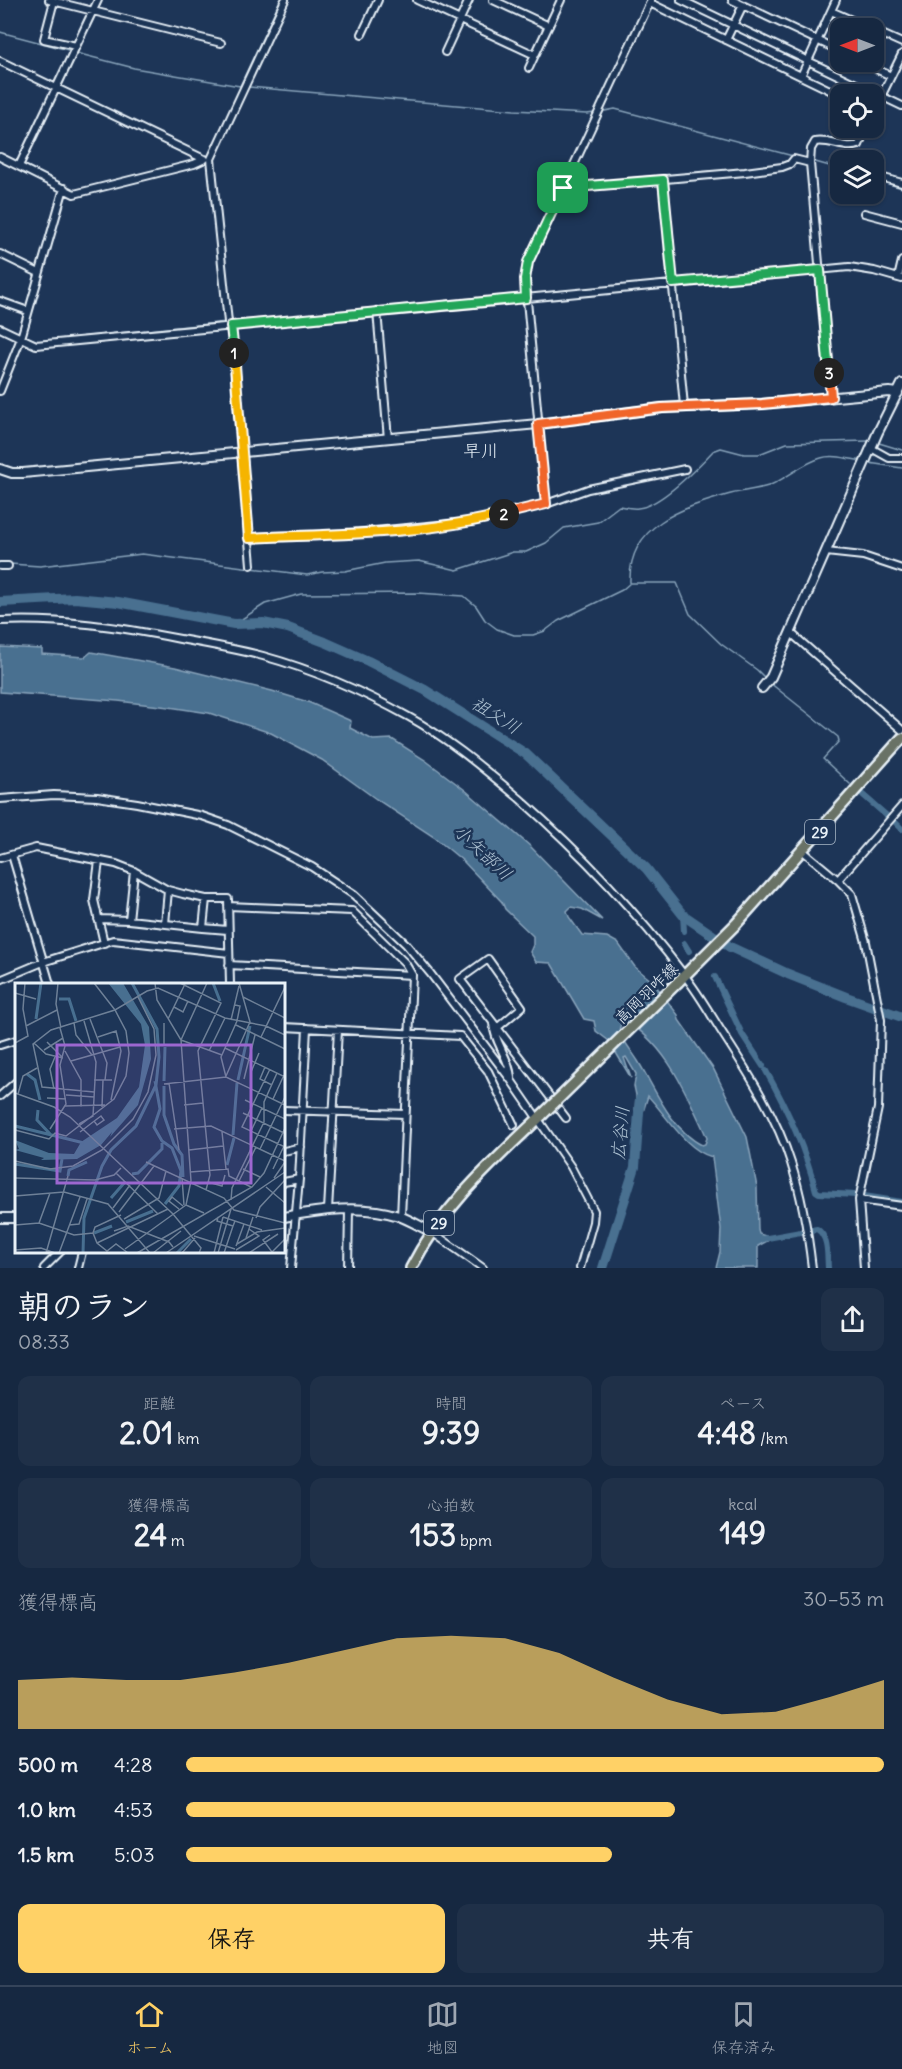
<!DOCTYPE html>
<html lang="ja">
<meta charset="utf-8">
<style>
body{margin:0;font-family:Delius,"Klee One",sans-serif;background:#1f3048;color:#f1f3f6;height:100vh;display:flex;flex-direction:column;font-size:22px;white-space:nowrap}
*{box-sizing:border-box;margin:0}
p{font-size:20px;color:#9ea6b1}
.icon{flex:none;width:33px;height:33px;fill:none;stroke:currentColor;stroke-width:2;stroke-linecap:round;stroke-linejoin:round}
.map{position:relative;height:1268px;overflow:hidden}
.panel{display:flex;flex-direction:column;background:#162841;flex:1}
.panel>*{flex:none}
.needle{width:39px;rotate:270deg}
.fabs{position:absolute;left:830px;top:18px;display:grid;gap:12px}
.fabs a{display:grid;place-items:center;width:54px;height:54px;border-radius:12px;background:#162841;box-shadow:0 2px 4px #0004,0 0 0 2px #35445a;font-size:30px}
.pin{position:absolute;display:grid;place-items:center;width:51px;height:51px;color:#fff;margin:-26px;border-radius:12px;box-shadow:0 3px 9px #0006}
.km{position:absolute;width:30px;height:30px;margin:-15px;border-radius:50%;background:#222;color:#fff;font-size:16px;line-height:30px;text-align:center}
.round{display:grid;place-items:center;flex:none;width:63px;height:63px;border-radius:12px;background:#1f3048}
.summary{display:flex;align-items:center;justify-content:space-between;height:102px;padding:0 18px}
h1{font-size:33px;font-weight:800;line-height:45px}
.stats{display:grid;grid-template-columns:repeat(3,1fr);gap:9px;height:102px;padding:6px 18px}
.stats div{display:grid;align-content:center;border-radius:12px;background:#1f3048;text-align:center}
.stats b{font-size:30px;font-weight:800}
.stats small{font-size:16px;font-weight:400}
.stats p{font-size:16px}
.chart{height:168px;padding:12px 18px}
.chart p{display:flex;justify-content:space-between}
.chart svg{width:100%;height:108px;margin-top:6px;fill:#ffd166;opacity:.7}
.action{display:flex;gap:12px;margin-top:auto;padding:12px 18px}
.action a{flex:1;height:69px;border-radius:12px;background:#ffd166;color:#111;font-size:24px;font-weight:800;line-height:69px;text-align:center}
.action a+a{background:#1f3048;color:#f1f3f6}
ul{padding:0 18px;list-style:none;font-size:20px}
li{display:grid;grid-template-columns:96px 72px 1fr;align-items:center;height:45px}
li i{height:15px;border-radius:8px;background:#ffd166}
.tabs{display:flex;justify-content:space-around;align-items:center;height:84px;border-top:2px solid #35445a;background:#162841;font-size:16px;color:#9ea6b1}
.tabs a{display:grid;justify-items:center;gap:3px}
.tabs .on{color:#ffd166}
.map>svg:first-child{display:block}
.water{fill:#486f90;stroke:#88a3ba;stroke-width:1.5;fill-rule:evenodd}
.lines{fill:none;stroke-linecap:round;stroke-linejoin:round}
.stream{stroke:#88a3ba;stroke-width:1.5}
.canal{stroke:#486f90;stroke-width:6}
.river{stroke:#486f90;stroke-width:10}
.minor-tunnel{stroke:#3b516f;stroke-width:6;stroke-dasharray:6 3;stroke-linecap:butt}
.minor-casing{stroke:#e8f1f8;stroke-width:10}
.tertiary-casing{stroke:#e8f1f8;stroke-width:12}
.primary-casing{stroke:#e8f1f8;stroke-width:14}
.minor{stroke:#1d3557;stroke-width:6}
.tertiary{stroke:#1d3557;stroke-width:8}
.primary{stroke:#697266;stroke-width:9}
.primary-bridge-casing{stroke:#e8f1f8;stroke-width:14;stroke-linecap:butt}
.primary-bridge{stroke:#697266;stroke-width:9}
.split-1-casing{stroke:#fff;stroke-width:12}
.split-2-casing{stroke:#fff;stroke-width:12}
.split-3-casing{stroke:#fff;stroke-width:12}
.split-4-casing{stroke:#fff;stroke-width:12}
.split-1{stroke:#22a559;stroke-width:8}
.split-2{stroke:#f5b400;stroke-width:8}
.split-3{stroke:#f0652b;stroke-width:8}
.split-4{stroke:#22a559;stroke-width:8}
.labels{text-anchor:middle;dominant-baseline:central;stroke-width:5;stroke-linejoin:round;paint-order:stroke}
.shield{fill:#1d3557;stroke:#abb9c8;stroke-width:1.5}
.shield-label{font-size:15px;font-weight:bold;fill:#e8f1f8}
.street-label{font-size:16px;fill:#e8f1f8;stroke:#1d3557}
.neighbourhood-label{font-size:18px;fill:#e8f1f8;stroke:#1d3557}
.water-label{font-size:18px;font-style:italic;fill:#b0c4d4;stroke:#1d3557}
.inset-river{fill:none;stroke:#486f90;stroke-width:3}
.inset-road{fill:none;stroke:#6e8097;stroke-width:1.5}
.view{fill:#9c67d0;fill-opacity:0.15;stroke:#9c67d0;stroke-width:3}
.inset-edge{fill:none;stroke:#e8f1f8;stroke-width:3}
</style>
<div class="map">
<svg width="902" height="1268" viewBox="0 0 902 1268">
<rect width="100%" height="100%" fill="#1d3557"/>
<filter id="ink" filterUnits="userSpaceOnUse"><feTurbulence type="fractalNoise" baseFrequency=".0167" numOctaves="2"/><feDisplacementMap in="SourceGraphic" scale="12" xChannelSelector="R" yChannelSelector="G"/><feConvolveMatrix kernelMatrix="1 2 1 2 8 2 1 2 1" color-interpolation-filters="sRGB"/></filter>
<g filter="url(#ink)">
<!-- water -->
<path class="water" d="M0 647 42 649V654L85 657 91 652 175 667 272 691 308 702 351 721 350 728 373 740 392 739 425 760 465 790 530 846 602 920 582 909 571 907 567 911 569 917 582 935 607 937 618 943 635 967 653 982 678 1015 679 1020 714 1070 747 1137 757 1187 758 1230 759 1234 769 1237V1240L758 1246V1268H716L720 1252 721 1229 712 1157C686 1150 666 1115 648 1096L643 1112 635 1111 636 1095 634 1086 636 1074 626 1057 624 1058 631 1078 609 1041 596 1031 594 1021 584 1019 551 963 536 962 530 952 533 945V936L505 909 502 902 463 861 434 837 376 799 322 760 271 733 209 713 169 707 118 701 0 692ZM619 1017C664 1040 684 1088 704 1131L707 1138 705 1144 702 1145C691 1140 678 1127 671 1117 658 1099 649 1079 638 1061 632 1051 624 1043 621 1033 619 1028 619 1029 621 1024L618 1019Z"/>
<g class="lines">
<!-- stream -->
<path class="stream" d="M690 0 733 21
M738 23 806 56
M0 32 72 51
M76 53 134 68 240 86 280 0
M811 58 879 91
M249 87 514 110 587 114 594 113
M884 93 902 102
M605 111 615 109 793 156
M812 161 840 169
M873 179 902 188
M823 266 851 263 863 266
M674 280 818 266
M530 294 669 281
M232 322 526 294
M29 338 39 341 227 322
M879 443 902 450
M869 463 902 468
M10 564 40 566 142 554 307 575 322 572 345 571 385 563 419 561 457 570 513 552H526L546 543 564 528 598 522 619 506C625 507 632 509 638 508 661 506 698 467 713 451L721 448 744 454H759L787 443 868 441
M630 582C628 525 682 508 727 495 740 491 755 490 768 486 786 479 803 463 821 458 833 454 849 459 862 461
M234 624 265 604 301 594 418 593 464 596 476 606 485 620 497 629 514 635H533L545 631 558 621 622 590 630 583H677L690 614 721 644 757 670 766 679
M770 683 838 737 839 741 823 759 850 784"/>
<!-- canal -->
<path class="canal" d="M863 795 887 816
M894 821 902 829
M683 915 684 931
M684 943 689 951
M715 977 742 1034 763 1066
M766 1071C788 1110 805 1148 816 1191L819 1193 856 1195
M864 1196 902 1202
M762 1239 817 1229C829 1237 827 1255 828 1268"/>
<!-- river -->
<path class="river" d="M0 602 75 598 118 602 234 624 263 623 288 628 325 642 368 661 425 690 526 754 646 868 683 915 730 947 788 974 846 997 902 1017
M603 1268 635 1167 640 1099"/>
<!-- minor-tunnel -->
<path class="minor-tunnel" d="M514 1125 526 1141"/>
<defs>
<path id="minor" d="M49 0 221 43
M417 0 535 55 561 0
M493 0 549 26
M681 0 902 106
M732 0 840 51
M54 1 44 39 76 46
M650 3 840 95
M831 11 870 28
M873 30 902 43
M362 34 378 0
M726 40 743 5
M445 52 469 0
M0 61 204 159
M861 62 891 76
M529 68 535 55
M801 76 836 0
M873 113 902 54
M0 157 74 194 194 164 205 159
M19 166 98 0
M873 175 902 183
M663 180 684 406
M563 188 745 172 782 167 790 164 794 159 810 163
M864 213 902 223
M0 254 39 273
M898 278 902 261
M0 301 28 311
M377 311 388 439
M0 328 36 345 849 267 874 271 902 279
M0 391 21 338 64 188
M831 397 810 163 811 149 815 142C831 139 844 150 859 145L866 128
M871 448 889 458H902
M546 504 525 279 528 263 651 0
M249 538 343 534 471 522 546 504 588 489 685 469
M826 552 863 556 902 569
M251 565 231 326 228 322 211 159 285 0
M0 566H8
M0 621C61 618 120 627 180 639 208 644 236 649 263 656 314 670 364 692 409 717 449 739 484 769 519 798 580 852 636 911 685 976 700 995 712 1017 725 1037 751 1077 777 1118 791 1163 802 1197 808 1233 812 1268
M791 633 902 730
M0 799 54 795 97 797 137 803 202 816 228 825 312 867 354 895 406 944 430 973 511 1080 571 1167 594 1211 593 1222 580 1268
M803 851 838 880 852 894 866 942 881 1020 878 1108 859 1200 864 1268
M12 855 50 984
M0 858 36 848 116 864 134 871 168 890 183 894 206 899H228L230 984
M99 861 94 900 104 943
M838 880 902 806
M206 899 203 928 228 930
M228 906 352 911 405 963 412 975 401 1217
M98 919 129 920 203 928
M129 920 134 871
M165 924 168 890
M229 965 412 975
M0 980 43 962 113 940 229 953
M493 1023C494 1043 510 1058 511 1078
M284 1027 460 1036 488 1071 514 1125
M497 1028 522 1007 488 959 460 979 566 1118
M0 1045 16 1040
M0 1096 16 1082
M284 1110 405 1114
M284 1151 301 1147
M284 1182 299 1179
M859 1200 902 1206
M328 1210 338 1030
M432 1232 483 1268
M44 1268 60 1252
M78 1268 82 1252
M291 1268 299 1179 307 1028
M348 1268 349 1210"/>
<path id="tertiary" d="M0 469 12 473H23L538 424 662 408 762 404 889 392 898 393
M762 688 771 677 878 432 902 384
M284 1217C320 1210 362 1204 399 1216 410 1220 421 1227 432 1232
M0 1218H16"/>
<path id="primary" d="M678 982 736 924 902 738
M411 1268C442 1207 493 1162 542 1115"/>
</defs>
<!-- minor casing -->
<use href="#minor" class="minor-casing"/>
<!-- tertiary casing -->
<use href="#tertiary" class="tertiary-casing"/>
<!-- primary casing -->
<use href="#primary" class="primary-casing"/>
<!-- minor -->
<use href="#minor" class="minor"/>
<!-- tertiary -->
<use href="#tertiary" class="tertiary"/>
<!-- primary -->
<use href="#primary" class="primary"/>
<defs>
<path id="primary-bridge" d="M542 1115 678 982"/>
</defs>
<!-- primary-bridge casing -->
<use href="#primary-bridge" class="primary-bridge-casing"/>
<!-- primary-bridge -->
<use href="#primary-bridge" class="primary-bridge"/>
</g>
</g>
<g class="lines" filter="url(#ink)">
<defs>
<path id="split-1" d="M234 353 231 326 526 298 525 279 528 262 563 188"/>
<path id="split-2" d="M234 353 249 538C334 534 421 535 504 514"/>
<path id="split-3" d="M504 514 546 504 538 424 662 408 762 404 831 397 829 373"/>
<path id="split-4" d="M563 188 663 180 673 283 820 270 829 373"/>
</defs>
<!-- split-1 casing -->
<use href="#split-1" class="split-1-casing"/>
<!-- split-2 casing -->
<use href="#split-2" class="split-2-casing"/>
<!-- split-3 casing -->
<use href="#split-3" class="split-3-casing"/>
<!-- split-4 casing -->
<use href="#split-4" class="split-4-casing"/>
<!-- split-1 -->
<use href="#split-1" class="split-1"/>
<!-- split-2 -->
<use href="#split-2" class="split-2"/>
<!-- split-3 -->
<use href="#split-3" class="split-3"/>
<!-- split-4 -->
<use href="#split-4" class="split-4"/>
</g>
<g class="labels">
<!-- shield labels -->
<g class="shield">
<rect x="805" y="820" width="30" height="24" rx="4.5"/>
<rect x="424" y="1211" width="30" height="24" rx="4.5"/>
</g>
<g class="shield-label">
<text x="820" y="832">29</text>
<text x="439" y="1223">29</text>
</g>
<!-- street labels -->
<g class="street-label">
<text transform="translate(646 993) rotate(-44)">高岡羽咋線</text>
</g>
<!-- neighbourhood labels -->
<g class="neighbourhood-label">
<text x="481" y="450">早川</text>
</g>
<!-- water labels -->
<g class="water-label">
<text transform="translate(496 715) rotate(32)">祖父川</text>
<text transform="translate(483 852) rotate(43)">小矢部川</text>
<text transform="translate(620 1133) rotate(-85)">広谷川</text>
</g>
</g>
<!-- overview -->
<g transform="translate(15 983)">
<rect width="270" height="270" fill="#1d3557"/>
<path d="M93 0H108L134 44 136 76 123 122 95 154 97 149 86 162 62 176 26 177 29 175 0 167 4 166 0 157 34 170 59 171 66 159 102 135 124 104 130 62 126 41Z" fill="#486f90"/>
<path class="inset-river" d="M198 0 205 18M44 16H54L61 38M21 36 26 0M12 91 20 97 25 117M223 97 235 43M140 98 145 126 139 144 147 158 157 165 166 188 164 203 150 221M149 98 150 64M149 103V132L159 161 167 172 168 194M23 127 22 137 36 152M0 143 69 160M218 152 222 100M0 181 45 188 47 176M212 182 219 155M117 191 123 190 147 166V160M53 193 54 187 72 179M96 215 110 199M111 239 138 228M79 250 97 243M68 270 69 235 87 183 96 167 121 143 141 102 144 74 142 46 117 0M162 270 176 256"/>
<path class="inset-road" d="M43 0 41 21 46 45M79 0 100 27 132 8 143 5 210 35 251 43 270 52M140 0 142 17 166 57 176 198 171 222M165 0 206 20 183 68 195 192 191 207M0 10 21 16M228 14 270 35M159 24 168 29 173 18M75 36 92 80 90 97M153 36 170 1M216 37 224 3M59 40 61 52 77 72M221 42 270 66M11 43 42 27M83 54 101 48 106 68 96 117M246 54 270 4M166 57 207 72M166 57 192 0M32 59 47 74M0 60 13 53 8 26 10 0M19 60 31 71 48 75M149 63V40M210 65 270 94M29 67 48 55M50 68 66 97V124M194 68 210 35M56 78 105 64M250 84 245 96 257 102M255 86 227 144 270 164M236 89 244 70M211 93 235 39 224 0M211 94 206 74 222 38 225 23 220 22M229 96 240 52M79 97H97M154 100 164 167M149 101 211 94 270 122M39 106 35 86 40 74M0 110 39 124 55 134 158 231 186 265 184 270M3 111 8 93 22 85M51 112 79 114M32 115 51 116M258 116 269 92M230 117 270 136M169 122 188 120M50 123 90 122M87 124 88 97M228 130 269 150M64 141 78 133 81 79 69 38M35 146 51 121 45 82 50 63 45 45M159 146 196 143 270 178M0 147 34 156 40 150 51 153 99 116 111 93 114 70 111 48 100 27 36 47 18 61 27 104 79 109M236 148 247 125M65 149 78 139 86 133 89 137 82 142 79 138M207 149 211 186M245 166 270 114M174 167 208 163M0 178 35 186 58 183 87 167 118 136 133 109 141 72 139 46 123 14M131 179 209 215 219 227 270 240M228 186 245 194M258 186 269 163M175 189 213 186 214 193 236 204M101 190 143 231M0 195 80 197 99 192 106 185M167 195 169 222M259 195 270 179M224 198 241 164M193 199 207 203 210 192M251 204 270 220M0 213 49 209 93 221 135 270M216 217 217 205 249 139V119L262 90M171 222 189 230M98 225 115 202M164 226 154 218 157 214 168 223M104 229 139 183M106 232 80 244 78 250 82 260 92 268 101 261 113 270M203 234 202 238 218 243 220 238M208 234 247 247M241 235 245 224 270 197M109 236 144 215 151 188M24 240 35 210M0 242 24 240 59 252 78 250M54 242 64 241 72 216M99 248 113 243 154 259 158 264M255 252 248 257 257 269M179 253 220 266M231 255 238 234M82 260 153 226M222 261 242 249 270 245M221 263 229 241M110 266 171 222M0 267 26 265 40 270M221 267 244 253 234 246M257 269 270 256M31 270 53 193M44 270 65 214M122 270 237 204 249 190 270 145M138 270 166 248M151 270 270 189M167 270 180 255M199 270 208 234M203 270 216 226M209 270 218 243M234 270 263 251"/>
<path class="view" d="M42 62H236V200H42Z"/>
<rect width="270" height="270" class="inset-edge"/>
</g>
</svg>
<div class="fabs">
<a><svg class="needle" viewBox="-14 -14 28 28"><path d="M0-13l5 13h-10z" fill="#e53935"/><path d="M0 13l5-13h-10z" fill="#9ea6b1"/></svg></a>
<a><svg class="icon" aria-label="locate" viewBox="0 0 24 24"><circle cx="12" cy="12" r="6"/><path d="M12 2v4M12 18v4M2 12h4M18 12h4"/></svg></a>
<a><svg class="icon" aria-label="layers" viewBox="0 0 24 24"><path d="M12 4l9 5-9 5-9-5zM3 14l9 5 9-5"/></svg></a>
</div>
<div class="pin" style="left:563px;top:188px;background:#1e9e55"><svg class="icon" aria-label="arrive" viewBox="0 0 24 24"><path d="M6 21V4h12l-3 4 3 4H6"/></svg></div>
<b class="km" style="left:234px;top:353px">1</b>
<b class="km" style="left:504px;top:514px">2</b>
<b class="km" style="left:829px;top:373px">3</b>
</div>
<section class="panel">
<div class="summary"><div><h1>朝のラン</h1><p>08:33</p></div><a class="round"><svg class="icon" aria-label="share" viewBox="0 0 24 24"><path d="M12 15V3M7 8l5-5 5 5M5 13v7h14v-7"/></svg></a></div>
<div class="stats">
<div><p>距離</p><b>2.01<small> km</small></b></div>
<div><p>時間</p><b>9:39</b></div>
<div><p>ペース</p><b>4:48<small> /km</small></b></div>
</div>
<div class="stats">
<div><p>獲得標高</p><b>24<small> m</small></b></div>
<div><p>心拍数</p><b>153<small> bpm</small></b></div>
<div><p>kcal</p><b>149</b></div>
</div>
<div class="chart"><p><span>獲得標高</span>30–53 m</p>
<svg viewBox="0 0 160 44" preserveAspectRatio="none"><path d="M0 44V24L10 23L20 24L30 24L40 21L50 17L60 12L70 7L80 6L90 7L100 13L110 23L120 32L130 38L140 37L150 31L160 24V44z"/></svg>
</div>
<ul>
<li><b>500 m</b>4:28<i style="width:100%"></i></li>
<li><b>1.0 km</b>4:53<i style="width:70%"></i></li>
<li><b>1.5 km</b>5:03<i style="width:61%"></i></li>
</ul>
<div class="action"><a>保存</a><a>共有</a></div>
</section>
<nav class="tabs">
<a class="on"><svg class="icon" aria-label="home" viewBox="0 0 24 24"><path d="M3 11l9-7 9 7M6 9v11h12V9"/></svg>ホーム</a>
<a><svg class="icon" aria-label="map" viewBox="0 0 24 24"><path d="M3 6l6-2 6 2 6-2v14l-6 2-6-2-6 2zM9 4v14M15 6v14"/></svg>地図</a>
<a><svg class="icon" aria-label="saved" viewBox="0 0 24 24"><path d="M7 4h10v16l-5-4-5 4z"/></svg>保存済み</a>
</nav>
